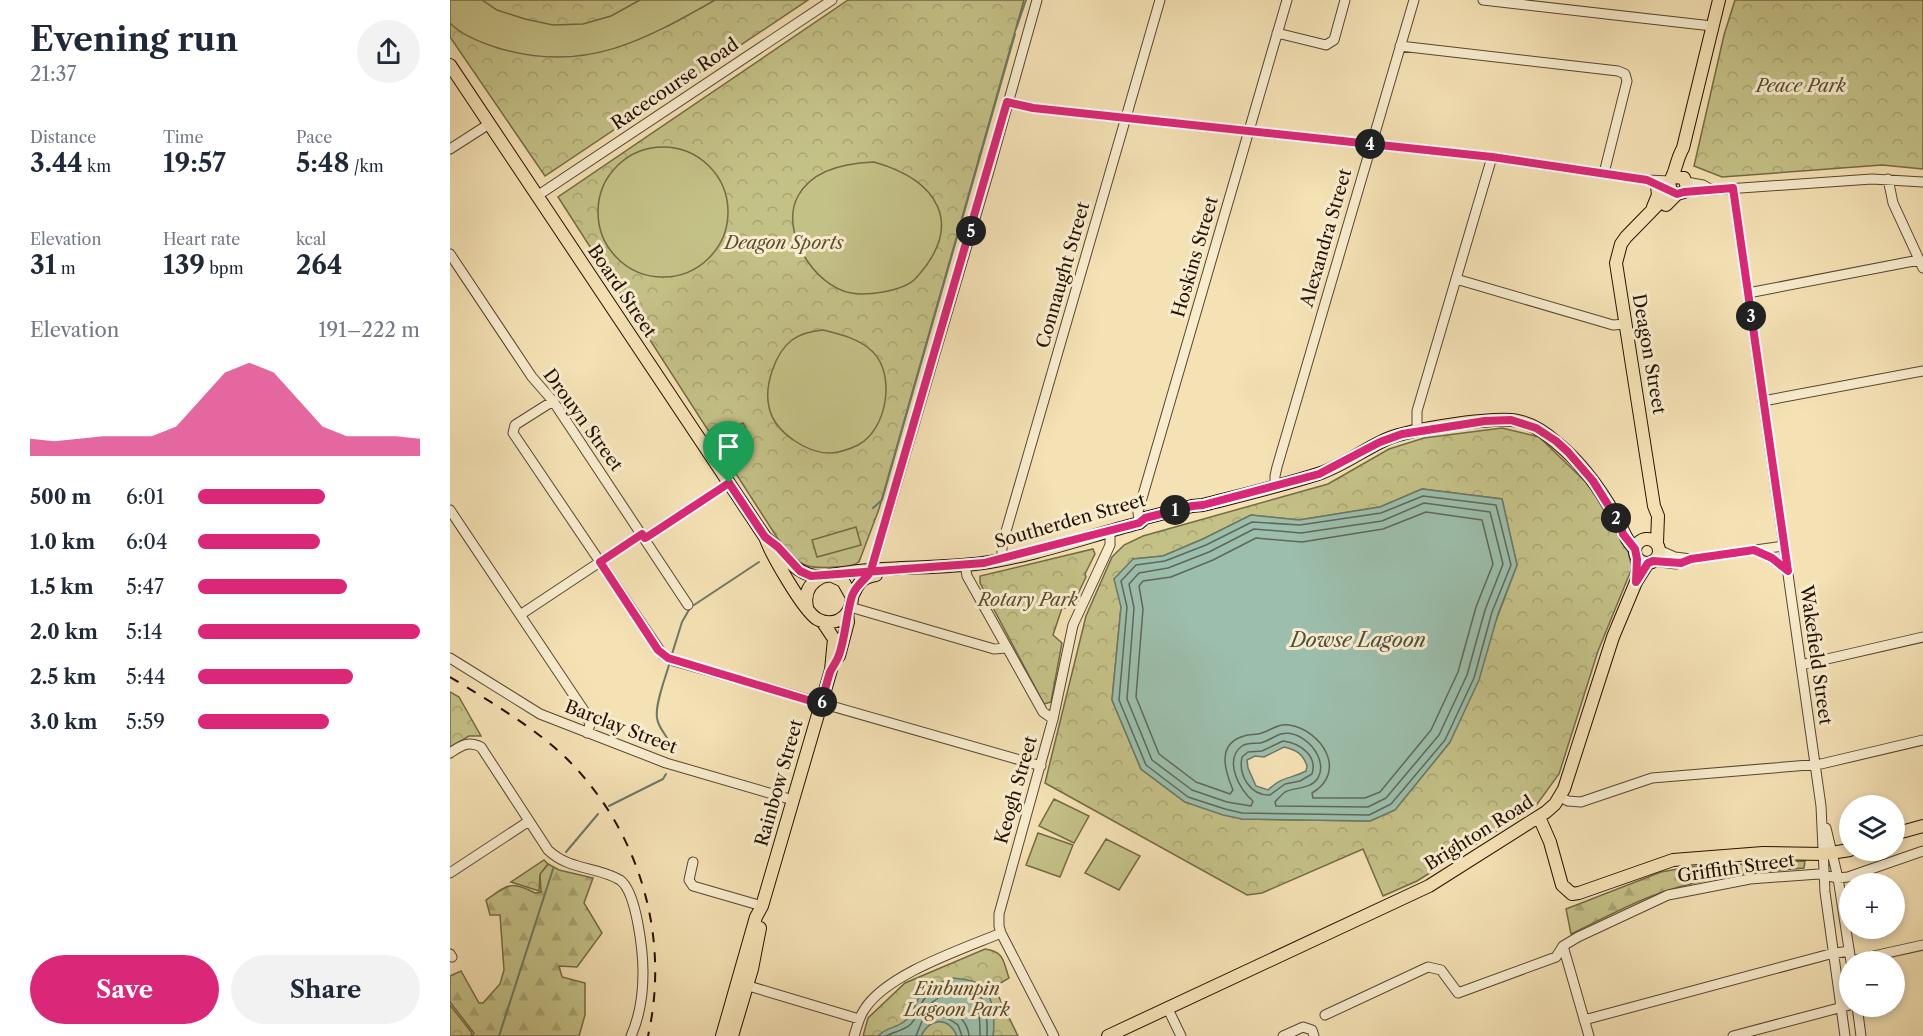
<!DOCTYPE html>
<meta charset="utf-8">
<style>
body{margin:0;font-family:"Libre Caslon Text",serif;background:#f2f2f3;color:#1f2937;height:100vh;display:flex;flex-direction:column;font-size:22px;white-space:nowrap}
*{box-sizing:border-box;margin:0}
p{font-size:20px;color:#747a83}
.icon{flex:none;width:33px;height:33px;fill:none;stroke:currentColor;stroke-width:2;stroke-linecap:round;stroke-linejoin:round}
.map{position:relative;flex:1;overflow:hidden}
.drawer{display:flex;flex-direction:column;background:#fff;width:450px}
.drawer>*{flex:none}
.tools{position:absolute;left:1389px;top:795px;display:grid;gap:12px}
.tools a{display:grid;place-items:center;width:66px;height:66px;border-radius:50%;background:#fff;box-shadow:0 3px 9px #0003;font-size:30px}
.pin{position:absolute;display:grid;place-items:center;width:51px;height:51px;color:#fff;margin:-62px -26px;border-radius:50% 50% 50% 0;rotate:-45deg;box-shadow:0 0 6px #0007}
.pin .icon{rotate:45deg}
.km{position:absolute;width:30px;height:30px;margin:-15px;border-radius:50%;background:#222;color:#fff;font-size:16px;line-height:30px;text-align:center}
.round{display:grid;place-items:center;flex:none;width:63px;height:63px;border-radius:32px;background:#f2f2f3}
.head{display:flex;align-items:center;justify-content:space-between;height:102px;padding:0 30px}
h1{font-size:33px;font-weight:700;line-height:45px}
.figures{display:grid;grid-template-columns:repeat(3,1fr);gap:9px;height:102px;padding:6px 30px}
.figures div{display:grid;align-content:center}
.figures b{font-size:26px;font-weight:700}
.figures small{font-size:16px;font-weight:400}
.figures p{font-size:16px}
.chart{height:168px;padding:12px 30px}
.chart p{display:flex;justify-content:space-between}
.chart svg{width:100%;height:108px;margin-top:6px;fill:#db2777;opacity:.7}
.button{display:flex;gap:12px;margin-top:auto;padding:12px 30px}
.button a{flex:1;height:69px;border-radius:36px;background:#db2777;color:#fff;font-size:24px;font-weight:700;line-height:69px;text-align:center}
.button a+a{background:#f2f2f3;color:#1f2937}
ul{padding:0 30px;list-style:none;font-size:20px}
li{display:grid;grid-template-columns:96px 72px 1fr;align-items:center;height:45px}
li i{height:15px;border-radius:8px;background:#db2777}
main{display:flex;flex:1;min-height:0}
.map>svg:first-child{display:block}
.forest{fill:url(#forest-firs);stroke:#746a44;stroke-width:1.5}
.park{fill:url(#park-crowns);stroke:#746a44;stroke-width:1.5;fill-rule:evenodd}
.garden{fill:#c4c187;stroke:#746a44;stroke-width:1.5}
.water{fill:#9cbeac;stroke:#6c7967;stroke-width:1.5;fill-rule:evenodd}
.lines{fill:none;stroke-linecap:round;stroke-linejoin:round}
.shore{stroke:#606856;stroke-width:1.5}
.stream{stroke:#6c7967;stroke-width:2}
.minor-casing{stroke:#58462d;stroke-width:11}
.major-casing{stroke:#241200;stroke-width:14}
.minor{stroke:#f8ecce;stroke-width:9}
.major{stroke:#f4e1b4;stroke-width:12}
.rail{stroke:#241200;stroke-width:2;stroke-dasharray:10 10;stroke-linecap:butt}
.route-casing{stroke:#fff;stroke-width:12}
.route{stroke:#db2777;stroke-width:8}
.labels{text-anchor:middle;dominant-baseline:central;stroke-width:6;stroke-linejoin:round;paint-order:stroke}
.street-label{font-size:18px;fill:#241200;stroke:#f8ecce}
.park-label{font-size:18px;font-style:italic;fill:#5c4f2f;stroke:#f8ecce}
.water-label{font-size:20px;font-style:italic;fill:#4e4e3c;stroke:#f8ecce}
</style>
<main>
<section class="drawer">
<div class="head"><div><h1>Evening run</h1><p>21:37</p></div><a class="round"><svg class="icon" aria-label="share" viewBox="0 0 24 24"><path d="M12 15V3M7 8l5-5 5 5M5 13v7h14v-7"/></svg></a></div>
<div class="figures">
<div><p>Distance</p><b>3.44<small> km</small></b></div>
<div><p>Time</p><b>19:57</b></div>
<div><p>Pace</p><b>5:48<small> /km</small></b></div>
</div>
<div class="figures">
<div><p>Elevation</p><b>31<small> m</small></b></div>
<div><p>Heart rate</p><b>139<small> bpm</small></b></div>
<div><p>kcal</p><b>264</b></div>
</div>
<div class="chart"><p><span>Elevation</span>191–222 m</p>
<svg viewBox="0 0 160 44" preserveAspectRatio="none"><path d="M0 44V37L10 38L20 37L30 36L40 36L50 36L60 32L70 21L80 10L90 6L100 10L110 21L120 32L130 36L140 36L150 36L160 37V44z"/></svg>
</div>
<ul>
<li><b>500 m</b>6:01<i style="width:57%"></i></li>
<li><b>1.0 km</b>6:04<i style="width:55%"></i></li>
<li><b>1.5 km</b>5:47<i style="width:67%"></i></li>
<li><b>2.0 km</b>5:14<i style="width:100%"></i></li>
<li><b>2.5 km</b>5:44<i style="width:70%"></i></li>
<li><b>3.0 km</b>5:59<i style="width:59%"></i></li>
</ul>
<div class="button"><a>Save</a><a>Share</a></div>
</section>
<div class="map">
<svg width="1473" height="1036" viewBox="0 0 1473 1036">
<defs>
<pattern id="forest-firs" width="22" height="20" patternUnits="userSpaceOnUse" patternTransform="scale(1.5)"><rect width="22" height="20" fill="#c4c187"/><path d="M5 1l3.5 6h-7zM16 11l3.5 6h-7z" fill="#a8a573"/></pattern>
<pattern id="park-crowns" width="20" height="18" patternUnits="userSpaceOnUse" patternTransform="scale(1.5)"><rect width="20" height="18" fill="#c4c187"/><path d="M2 6a3 3 0 1 1 6 0M12 15a3 3 0 1 1 6 0" fill="none" stroke="#a8a573"/></pattern>
</defs>
<rect width="100%" height="100%" fill="#f4e1b4"/>
<filter id="stains"><feTurbulence type="fractalNoise" baseFrequency=".00333" numOctaves="4"/><feColorMatrix values="0 0 0 0 .2 0 0 0 0 .09 0 0 0 0 .02 0 0 0 .5 -.17"/></filter>
<radialGradient id="worn" r=".72"><stop offset=".6" stop-color="#630" stop-opacity="0"/><stop offset="1" stop-color="#630" stop-opacity=".3"/></radialGradient>
<!-- forest -->
<path class="forest" d="M1355 861 1354 868C1306 872 1259 876 1213 892 1182 902 1151 920 1121 934L1116 909 1211 872 1239 867Z
M98 864 109 870 143 878 134 903 152 933 127 967 109 966 112 977 135 983V1015L129 1036H22L24 1033 0 1002V976L11 971 29 1003H33L50 984 54 970 50 915H40L36 900C58 885 60 880 85 893L91 892 90 874Z"/>
<!-- park -->
<path class="park" d="M0 0H358L95 176 0 37Z
M398 0H574L429 509 409 562C402 567 394 567 385 567 350 570 350 563 328 539L108 197Z
M1285 0H1473V169L1432 165 1272 177 1244 166 1274 35Z
M1052 428 1089 437 1139 485 1178 551 1182 568 1148 651 1109 774 1085 807 967 881 933 896 913 849 812 893 797 895 595 783 636 616 662 557 674 545 693 536 878 484 939 449 974 438ZM972 489 1052 499 1067 565 1000 742 945 810 920 821 792 819 735 802 691 769 662 700 671 607 683 559 713 556 753 539 801 515 849 520 930 507Z
M643 549 645 554 635 574 636 577 622 606 618 608H612L603 635 612 643 601 702 594 704 530 583V576Z
M0 692 9 697 31 736H19L0 747Z
M94 860 98 864 90 874 89 891 61 882Z
M535 949C555 952 553 961 559 978L544 987 568 1036H413L418 1018 455 983Z
M0 1005 22 1033 21 1036H0Z"/>
<!-- garden -->
<path class="garden" d="M0 0H32L47 10 75 19 103 25 133 24 161 16 190 0H265C193 41 134 74 48 48 32 43 12 36 0 23Z
M148 212a65 65 0 1 1 130 0a65 65 0 1 1-130 0Z
M424 162C487 180 516 223 466 278 458 287 444 290 433 292 422 294 411 295 401 293 364 286 329 231 348 196 362 170 396 163 424 162Z
M373 330C390 334 410 339 423 352 446 375 437 430 408 445 400 449 391 452 382 453 357 454 324 432 319 407 314 386 325 353 342 340 352 333 361 331 373 330Z
M293 423 299 435 286 442 280 430Z
M406 527 411 545 367 557 362 540Z
M604 799 639 816 624 843 589 826Z
M588 833 623 845 610 877 576 865Z
M656 839 690 856 669 890 635 873Z"/>
<!-- water -->
<path class="water" d="M972 489 1052 499 1067 565 1048 614 1029 680 1000 742 945 810 920 821 792 819 773 815 735 802 691 769 662 700 671 607 664 579 683 559 713 556 753 539 801 515 849 520 930 507ZM834 747C847 750 853 754 857 766L856 771C839 780 834 775 818 790L806 786 798 768 797 760 805 756 814 757Z
M502 978C511 979 523 979 531 985 544 995 545 1021 543 1036H507C498 1016 480 1018 471 1036H428C436 1027 448 1028 456 1020 466 1012 465 997 476 989 482 984 494 982 502 978Z"/>
<g class="lines">
<!-- shore -->
<path class="shore" d="M973 496 1046 505 1061 565 1042 612 1024 678 995 740 941 804 919 815 792 813 775 809 738 797 696 765 669 700 677 607 671 581 686 565 715 561 756 545 802 522 850 525 931 513Z
M974 503 1040 512 1053 564 1035 610 1017 675 989 735 936 798 918 807 826 806 825 802C828 799 831 795 835 792 844 787 860 790 868 778 872 771 871 763 868 756 862 743 846 730 831 734 824 736 817 742 810 743 804 744 798 742 792 746 773 760 790 791 803 801L801 806 777 802 742 790 702 760 677 699 684 608 679 584 689 573 718 568 759 552 804 529 851 533 932 521Z
M976 512 1032 520 1043 564 1026 607 1008 672 981 730 930 792 915 798H863L862 793C898 772 872 730 839 725 827 723 819 732 808 734 803 735 799 734 794 736 766 744 775 771 783 790L780 794 746 782 709 754 686 697 693 609 689 586 693 581 721 577 763 560 806 538 852 542 933 529Z
M833 741C849 743 868 755 862 774L850 781 835 784 820 795C801 796 788 776 792 757L798 752 812 751Z
M436 1036C444 1032 455 1030 461 1024 469 1015 470 999 480 993 484 991 490 991 494 989 497 988 499 986 502 985 534 975 538 1015 537 1036
M466 1036 472 1021C487 1014 495 1015 508 1025L512 1036
M519 1036C518 1024 508 1011 495 1009 490 1008 485 1009 481 1008L480 1005C490 993 509 991 522 996 530 1008 530 1022 530 1036"/>
<!-- stream -->
<path class="stream" d="M566 29 576 0
M423 508 432 500 565 34
M244 605 309 562
M222 654 232 622 240 608
M219 665C215 679 205 704 207 718 209 732 221 736 222 754
M159 806 213 779 216 774
M116 852 148 814
M49 1036 103 869"/>
<defs>
<path id="minor" d="M1033 0 1262 26
M827 33 876 45 884 40 895 0
M950 46 1168 71 1175 74 1177 81 1154 173
M557 102 583 108 1042 157 1197 180 1220 181
M0 149 39 124
M1438 179 1443 203 1473 268
M1236 182 1253 185 1260 189
M1283 188 1371 806 1375 892 1395 1036
M1234 192 1422 179 1473 182
M87 196 382 0
M0 254 82 377 103 401 238 605
M1006 279 1163 325 1176 324
M1298 293 1469 260
M103 401 65 425 63 433 213 655 224 661 591 766
M1313 401 1473 371
M967 431V411L1042 157
M825 486V476L827 467 964 0
M0 510 137 715 140 725 137 733
M689 523 688 512 837 0
M195 538 279 483
M1209 550 1225 557 1241 559 1334 546
M1306 551 1322 558 1338 571
M552 559V545L710 0
M1203 561 1226 564 1239 560
M515 565 517 576 593 712 603 719
M420 574 539 171 587 0
M400 607 544 649 556 648
M70 615 192 534
M0 658 90 714 216 763 343 800
M1351 665 1473 637
M0 753C11 746 18 740 31 747L98 850C120 871 147 866 170 880 187 892 193 953 193 973 193 994 189 1018 181 1036
M1110 797 1118 801 1131 802 1202 778 1371 764 1473 740
M1376 828 1388 878 1401 962
M243 862 239 880 243 886 312 906
M0 873 79 821
M1113 946 1139 1036
M0 954 2 957
M1401 961 1473 945
M292 984 409 1019
M1407 1006 1411 1036
M717 1007 731 1036
M875 1015 978 967 991 970 1008 993 1106 957 1113 946 1128 937 1218 895 1300 879 1369 874 1388 878 1398 877 1473 851
M1134 1020 1380 954 1399 951
M404 1036C407 1027 409 1017 414 1010 436 974 513 949 551 933
M604 1036 551 933 549 926V914L603 719 623 625 660 545V531
M833 1036 853 1027 862 1030 864 1036
M1283 1036 1400 1005"/>
<path id="major" d="M0 65 315 537C321 554 353 610 367 619 374 623 383 623 389 620 398 615 402 606 402 597L393 581 380 575
M1221 191 1219 183C1226 172 1226 160 1233 148L1269 0
M1216 205 1227 194 1234 192 1237 187 1234 178 1224 177
M1203 207 1208 195 1207 186
M316 538C337 555 342 575 372 577
M1185 551a12 12 0 1 1 24 0a12 12 0 1 1-24 0Z
M1207 543 1208 516 1204 506 1166 263 1171 244 1176 237 1221 191
M402 597C408 584 411 577 426 575
M357 607C354 593 359 583 372 577 425 565 479 570 533 563 583 556 639 536 689 523L695 518 742 506 753 505C792 495 830 486 868 474 893 466 914 449 937 439 960 429 1045 416 1068 421 1082 424 1096 433 1107 443 1133 464 1153 493 1169 522 1174 532 1176 541 1185 549
M389 656 398 622 397 613
M1089 817 1100 842 1112 885 1122 894 1129 893 1223 860 1313 853 1374 854 1400 850
M1444 834 1473 826
M272 1036 306 917 312 906 381 670 384 639 372 621
M282 1036 302 969 310 928
M658 1036 979 886 1096 812 1105 804 1114 789 1163 637 1186 582 1198 563"/>
</defs>
<!-- minor casing -->
<use href="#minor" class="minor-casing"/>
<!-- major casing -->
<use href="#major" class="major-casing"/>
<!-- minor -->
<use href="#minor" class="minor"/>
<!-- major -->
<use href="#major" class="major"/>
<!-- rail -->
<path class="rail" d="M0 677C39 701 79 724 113 755 188 827 221 934 198 1036"/>
</g>
<g class="lines">
<defs>
<path id="route" d="M279 483 315 537 328 547 350 571 361 576 534 563 689 523 695 518 742 506 753 505 869 474 930 442 952 434 1035 421 1061 420 1086 428 1106 441 1118 452 1143 481 1170 524 1173 534 1185 549 1187 559 1186 582 1198 563 1203 561 1231 563 1241 559 1304 550 1322 558 1338 571 1283 188 1234 192 1227 194 1197 180 1042 157 583 108 557 102 421 570C419 578 407 582 402 596 396 615 396 635 389 655 387 661 383 666 380 672 377 682 374 693 371 704L218 658 208 650 150 562 192 534 195 538 197 537 279 483"/>
</defs>
<!-- route casing -->
<use href="#route" class="route-casing"/>
<!-- route -->
<use href="#route" class="route"/>
</g>
<g class="labels">
<!-- street labels -->
<g class="street-label">
<text transform="translate(225 84) rotate(-34)">Racecourse Road</text>
<text transform="translate(876 238) rotate(-74)">Alexandra Street</text>
<text transform="translate(745 257) rotate(-74)">Hoskins Street</text>
<text transform="translate(613 275) rotate(-74)">Connaught Street</text>
<text transform="translate(172 291) rotate(56)">Board Street</text>
<text transform="translate(1199 354) rotate(80)">Deagon Street</text>
<text transform="translate(133 420) rotate(54)">Drouyn Street</text>
<text transform="translate(620 521) rotate(-16)">Southerden Street</text>
<text transform="translate(1366 655) rotate(82)">Wakefield Street</text>
<text transform="translate(171 727) rotate(21)">Barclay Street</text>
<text transform="translate(329 783) rotate(-74)">Rainbow Street</text>
<text transform="translate(566 790) rotate(-74)">Keogh Street</text>
<text transform="translate(1029 833) rotate(-32)">Brighton Road</text>
<text transform="translate(1286 868) rotate(-8)">Griffith Street</text>
</g>
<!-- park labels -->
<g class="park-label">
<text x="1351" y="86">Peace Park</text>
<text x="334" y="243">Deagon Sports</text>
<text x="578" y="600">Rotary Park</text>
<text x="507" y="989">Einbunpin<tspan x="507" dy="21">Lagoon Park</tspan></text>
</g>
<!-- water labels -->
<g class="water-label">
<text x="908" y="640">Dowse Lagoon</text>
</g>
</g>
<rect width="100%" height="100%" filter="url(#stains)"/>
<rect width="100%" height="100%" fill="url(#worn)"/>
</svg>
<div class="tools">
<a><svg class="icon" aria-label="layers" viewBox="0 0 24 24"><path d="M12 4l9 5-9 5-9-5zM3 14l9 5 9-5"/></svg></a>
<a>+</a>
<a>−</a>
</div>
<div class="pin" style="left:279px;top:483px;background:#1e9e55"><svg class="icon" aria-label="arrive" viewBox="0 0 24 24"><path d="M6 21V4h12l-3 4 3 4H6"/></svg></div>
<b class="km" style="left:725px;top:510px">1</b>
<b class="km" style="left:1166px;top:518px">2</b>
<b class="km" style="left:1301px;top:316px">3</b>
<b class="km" style="left:920px;top:144px">4</b>
<b class="km" style="left:521px;top:231px">5</b>
<b class="km" style="left:372px;top:702px">6</b>
</div>
</main>
